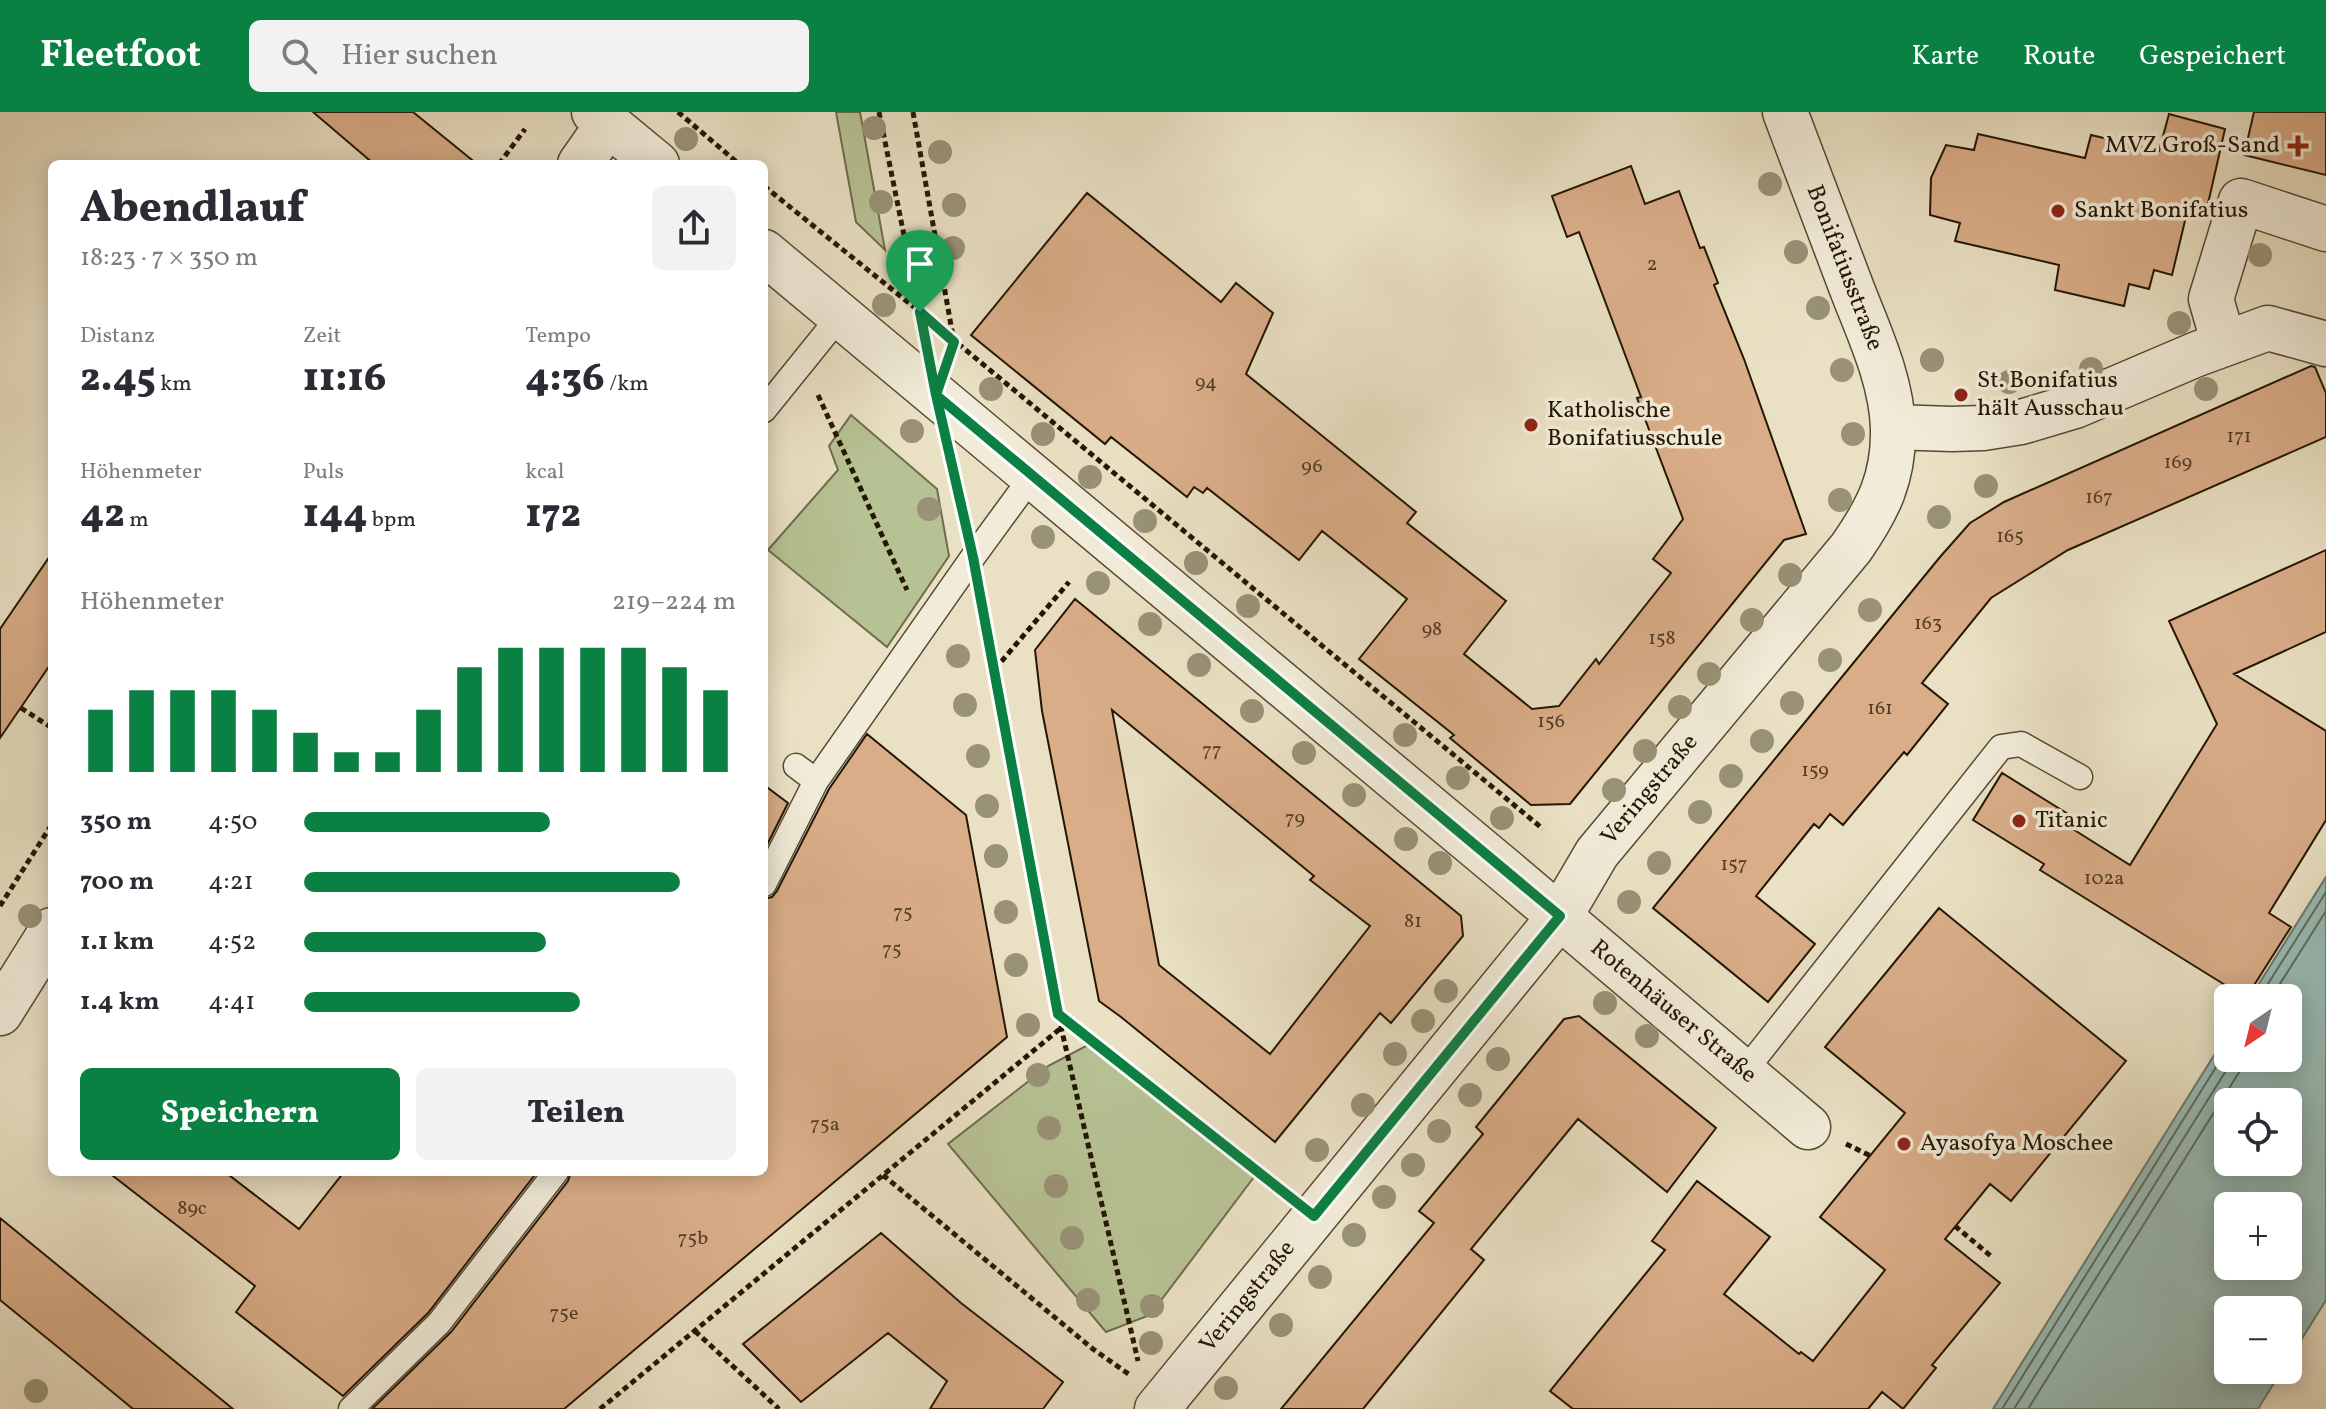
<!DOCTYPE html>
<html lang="de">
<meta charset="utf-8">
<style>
body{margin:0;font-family:Vollkorn,serif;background:#f2f2f3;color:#2b2b33;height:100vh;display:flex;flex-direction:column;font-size:30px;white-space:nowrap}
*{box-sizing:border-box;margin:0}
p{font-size:26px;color:#7c7c81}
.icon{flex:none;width:44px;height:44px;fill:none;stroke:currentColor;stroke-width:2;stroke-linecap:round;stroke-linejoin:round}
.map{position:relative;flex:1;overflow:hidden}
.panel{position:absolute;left:48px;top:48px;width:720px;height:1016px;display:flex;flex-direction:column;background:#fff;border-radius:12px;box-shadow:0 4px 20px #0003}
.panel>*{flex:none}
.needle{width:52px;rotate:215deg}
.controls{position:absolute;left:2214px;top:872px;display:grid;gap:16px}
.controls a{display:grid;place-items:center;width:88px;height:88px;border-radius:12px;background:#fff;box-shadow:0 4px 20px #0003;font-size:40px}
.pin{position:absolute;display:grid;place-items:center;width:68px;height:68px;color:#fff;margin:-82px -34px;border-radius:50% 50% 50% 0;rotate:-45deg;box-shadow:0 0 8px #0007}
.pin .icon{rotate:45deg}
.round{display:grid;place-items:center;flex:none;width:84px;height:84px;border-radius:12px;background:#f2f2f3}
.overview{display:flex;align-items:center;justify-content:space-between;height:136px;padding:0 32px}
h1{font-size:44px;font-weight:800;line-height:60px}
.figures{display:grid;grid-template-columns:repeat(3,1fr);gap:12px;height:136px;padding:8px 32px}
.figures div{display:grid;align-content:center}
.figures b{font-size:40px;font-weight:800}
.figures small{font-size:22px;font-weight:400}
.figures p{font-size:22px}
.chart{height:224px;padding:16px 32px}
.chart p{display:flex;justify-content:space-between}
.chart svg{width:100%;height:144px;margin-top:8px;stroke:#0b8043;stroke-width:6}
.button{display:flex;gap:16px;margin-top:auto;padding:16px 32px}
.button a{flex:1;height:92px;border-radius:12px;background:#0b8043;color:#fff;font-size:32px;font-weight:800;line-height:92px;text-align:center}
.button a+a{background:#f2f2f3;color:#2b2b33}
ul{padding:0 32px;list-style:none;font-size:26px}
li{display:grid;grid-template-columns:128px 96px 1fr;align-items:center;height:60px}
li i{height:20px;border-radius:10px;background:#0b8043}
header{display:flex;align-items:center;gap:48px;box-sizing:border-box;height:112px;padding:0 40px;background:#0b8043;color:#fff}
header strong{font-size:38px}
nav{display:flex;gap:44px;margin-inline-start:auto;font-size:28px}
.search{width:560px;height:72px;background:#f2f2f3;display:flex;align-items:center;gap:20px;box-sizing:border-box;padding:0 28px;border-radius:12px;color:#7c7c81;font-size:30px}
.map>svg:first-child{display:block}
.green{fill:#b7c294;stroke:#6e6c4c;stroke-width:2}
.water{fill:#98bdb7;stroke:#6a7a6f;stroke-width:2;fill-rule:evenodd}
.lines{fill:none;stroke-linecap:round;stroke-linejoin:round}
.shore{stroke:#5e6a5e;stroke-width:2}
.building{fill:#d9ad88;stroke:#241604;stroke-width:2;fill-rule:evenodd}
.service-casing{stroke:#564934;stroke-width:27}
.minor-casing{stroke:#564934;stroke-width:47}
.path{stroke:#241604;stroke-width:5;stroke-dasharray:6 4;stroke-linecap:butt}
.service{stroke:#f1ecd9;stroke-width:24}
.minor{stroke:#f1ecd9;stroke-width:44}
.tree{fill:#999276}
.route-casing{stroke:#fff;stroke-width:16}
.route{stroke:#0b8043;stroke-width:10}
.poi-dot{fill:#8f2418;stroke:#f1ecd9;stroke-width:3}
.labels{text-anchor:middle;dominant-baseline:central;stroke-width:7;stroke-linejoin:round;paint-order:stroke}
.number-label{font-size:20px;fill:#513c25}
.poi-label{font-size:24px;fill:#241604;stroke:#f1ecd9;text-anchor:start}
.street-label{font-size:24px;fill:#241604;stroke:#f1ecd9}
</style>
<header>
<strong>Fleetfoot</strong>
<div class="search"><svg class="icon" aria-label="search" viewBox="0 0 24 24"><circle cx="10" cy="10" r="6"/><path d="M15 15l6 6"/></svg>Hier suchen</div>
<nav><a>Karte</a><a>Route</a><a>Gespeichert</a></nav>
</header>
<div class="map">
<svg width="2326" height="1297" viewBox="0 0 2326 1297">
<rect width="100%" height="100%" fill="#eae1c4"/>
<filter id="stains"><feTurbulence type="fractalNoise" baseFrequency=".0025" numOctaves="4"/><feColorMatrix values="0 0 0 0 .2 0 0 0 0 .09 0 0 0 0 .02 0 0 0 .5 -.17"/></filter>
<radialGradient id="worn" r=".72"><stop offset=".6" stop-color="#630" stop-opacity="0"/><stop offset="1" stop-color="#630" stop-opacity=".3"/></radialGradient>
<!-- green -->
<path class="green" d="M836 0H860L885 138 856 110Z
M851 303 937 377 949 444 887 535 768 438 838 358 829 334Z
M1088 933 1254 1065 1150 1203 1106 1220 948 1032 1048 954Z"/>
<!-- water -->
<path class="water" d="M2326 765V1188L2288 1249V1198H2228V1258H2282L2258 1297H1993L2228 921V946H2288V886H2250ZM2228 990H2288V1050H2228ZM2228 1094H2288V1154H2228Z"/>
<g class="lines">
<!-- shore -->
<path class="shore" d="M2259 886 2326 780
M2271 886 2326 799
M2002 1297 2228 936
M2014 1297 2234 946
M2028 1297 2248 946"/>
</g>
<!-- building -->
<path class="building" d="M313 0H413L477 52H374Z
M2254 0H2326V63L2244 43Z
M2169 2 2225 17 2207 96 2189 92 2172 163 2154 158 2149 177 2129 172 2124 194 2055 178 2059 153 1955 129 1960 111 1930 103 1931 66 1946 33 1974 38 1978 22 2085 46 2091 23 2159 39Z
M1631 54 1645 92 1679 79 1700 136 1704 135 1718 171 1714 173 1744 247 1806 422 1784 428 1570 692 1531 693 1450 626 1454 623 1359 547 1407 487 1322 419 1299 448 1207 376 1203 381 1194 375 1187 385 1111 325 1105 332 971 223 1087 81 1221 190 1236 171 1273 201 1246 262 1416 400 1407 411 1506 489 1464 542 1532 597 1559 594 1596 547 1599 552 1671 461 1653 447 1683 407 1637 286 1641 285 1579 120 1567 125 1552 84Z
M2311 254 2315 255 2326 281V325L2068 438 1991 486 1922 571 1948 592 1907 643 1904 640 1843 713 1830 702 1819 716 1814 712 1756 784 1815 832 1768 890 1653 796 1940 445 1970 411 2004 390Z
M2326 438V520L2234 562 2326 619V708L2269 801 2291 815 2246 886 2040 758 2044 752 1973 708 2002 661 2073 705 2068 714 2130 753 2217 612 2169 509Z
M52 441V550L0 626V517Z
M1075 487 1461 804 1463 824 1391 911 1380 901 1275 1030 1121 905 1099 889 1042 599 1035 538ZM1112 598 1314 764 1310 768 1370 814 1270 942 1159 853Z
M867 622 966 703 1007 925 564 1297H372L451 1220 568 1069 571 1060H764V787L772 785 777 779 829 677Z
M764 673 788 691 764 739Z
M1939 796 2126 949 2011 1089 1990 1072 1945 1127 2000 1171 1932 1253 1936 1256 1903 1297 1882 1280 1868 1297H1573L1550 1279 1665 1138 1652 1129 1697 1069 1770 1125 1724 1182 1799 1242 1801 1240 1813 1249 1885 1158 1820 1105 1905 1001 1825 935Z
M1579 904 1716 1016 1667 1080 1578 1007 1471 1137 1484 1148 1363 1297H1281L1434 1111 1419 1099 1483 1022 1476 1015 1564 907Z
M108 1060H225L299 1117 344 1060H537L428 1201 343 1284 236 1200 255 1174Z
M0 1106 233 1297H133L70 1245 0 1188Z
M881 1121 961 1191 1063 1270 1043 1297H930L947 1269 888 1221 801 1290 743 1232Z"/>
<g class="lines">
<defs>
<path id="service" d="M764 298 840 204
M796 654 816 669
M764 772 816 669 973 445 1033 363
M1744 960 2001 635 2021 632 2080 665
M351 1297 439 1211 556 1060"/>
<path id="minor" d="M594 0 657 52
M580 52 608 12
M764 140 1508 761 1808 1015
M2224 232 2211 187 2241 89 2326 117
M1893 315 1952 317 1983 316 2021 310 2075 294 2197 242 2268 216 2326 232
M0 901 52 818
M1157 1297 1560 804 1597 741 1851 436C1878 397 1894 366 1893 317 1892 269 1869 221 1852 177 1830 118 1807 59 1785 0"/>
</defs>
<!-- service casing -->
<use href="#service" class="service-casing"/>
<!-- minor casing -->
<use href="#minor" class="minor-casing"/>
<!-- path -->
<path class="path" d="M678 0 739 52
M879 0 922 212
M913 0 954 230 951 240
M499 52 525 17
M764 74 920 200 1543 717
M818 283 907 478
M953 359 963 399
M982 491 1058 902 1138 1249
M995 557 1069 470
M21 596 52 616
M0 794 52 712
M1058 902 1282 1079
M1846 1032 1871 1044
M883 1063 1093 1237 1130 1263
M1955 1114 1992 1145
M695 1219 779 1297
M600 1297 1061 916"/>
<!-- service -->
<use href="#service" class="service"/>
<!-- minor -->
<use href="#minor" class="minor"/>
</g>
<!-- trees -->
<g class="tree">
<circle cx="874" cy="16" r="12"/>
<circle cx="686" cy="27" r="12"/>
<circle cx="940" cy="40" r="12"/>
<circle cx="1770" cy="72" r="12"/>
<circle cx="881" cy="90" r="12"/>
<circle cx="954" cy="93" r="12"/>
<circle cx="953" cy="136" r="12"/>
<circle cx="1796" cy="140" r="12"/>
<circle cx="2260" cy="143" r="12"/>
<circle cx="884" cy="193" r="12"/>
<circle cx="1818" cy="196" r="12"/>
<circle cx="2179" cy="211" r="12"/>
<circle cx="1932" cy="248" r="12"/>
<circle cx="2091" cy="257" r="12"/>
<circle cx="1842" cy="258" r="12"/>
<circle cx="2009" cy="270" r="12"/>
<circle cx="991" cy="277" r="12"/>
<circle cx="2206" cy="277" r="12"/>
<circle cx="912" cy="319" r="12"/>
<circle cx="1043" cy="322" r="12"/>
<circle cx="1853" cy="322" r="12"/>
<circle cx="1090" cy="365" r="12"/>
<circle cx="1986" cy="374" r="12"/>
<circle cx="1840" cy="388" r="12"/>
<circle cx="929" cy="397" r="12"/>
<circle cx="1939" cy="405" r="12"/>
<circle cx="1145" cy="409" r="12"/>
<circle cx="1043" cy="425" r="12"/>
<circle cx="1196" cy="451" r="12"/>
<circle cx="1790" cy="463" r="12"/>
<circle cx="1098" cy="471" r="12"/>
<circle cx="1248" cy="494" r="12"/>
<circle cx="1870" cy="498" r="12"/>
<circle cx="1752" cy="508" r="12"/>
<circle cx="1150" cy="512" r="12"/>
<circle cx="958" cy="544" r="12"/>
<circle cx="1830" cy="548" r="12"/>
<circle cx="1199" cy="553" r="12"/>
<circle cx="1709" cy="562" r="12"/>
<circle cx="1792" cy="591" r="12"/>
<circle cx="965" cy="593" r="12"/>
<circle cx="1680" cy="595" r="12"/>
<circle cx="1252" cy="599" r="12"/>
<circle cx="1405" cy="623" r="12"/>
<circle cx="1762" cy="629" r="12"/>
<circle cx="1645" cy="639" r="12"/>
<circle cx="1304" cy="641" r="12"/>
<circle cx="978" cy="644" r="12"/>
<circle cx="1731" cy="664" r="12"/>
<circle cx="1458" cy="666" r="12"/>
<circle cx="1614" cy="678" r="12"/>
<circle cx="1354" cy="683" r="12"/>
<circle cx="987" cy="694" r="12"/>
<circle cx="1700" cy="700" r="12"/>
<circle cx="1502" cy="706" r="12"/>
<circle cx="1406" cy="727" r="12"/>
<circle cx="996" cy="744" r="12"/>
<circle cx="1440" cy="751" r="12"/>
<circle cx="1659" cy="751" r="12"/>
<circle cx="1629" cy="790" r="12"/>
<circle cx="1006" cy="800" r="12"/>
<circle cx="30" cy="804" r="12"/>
<circle cx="1016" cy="853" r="12"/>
<circle cx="1446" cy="879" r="12"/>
<circle cx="1605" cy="891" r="12"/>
<circle cx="1423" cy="909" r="12"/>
<circle cx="1028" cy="913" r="12"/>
<circle cx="1647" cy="924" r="12"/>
<circle cx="1395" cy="942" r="12"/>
<circle cx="1498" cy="947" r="12"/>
<circle cx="1038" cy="963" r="12"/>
<circle cx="1470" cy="983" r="12"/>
<circle cx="1363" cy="993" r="12"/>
<circle cx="1049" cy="1016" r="12"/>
<circle cx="1439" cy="1019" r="12"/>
<circle cx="1317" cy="1038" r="12"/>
<circle cx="1413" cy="1053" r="12"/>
<circle cx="1056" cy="1074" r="12"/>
<circle cx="1384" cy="1085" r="12"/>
<circle cx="1354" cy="1123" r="12"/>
<circle cx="1072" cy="1126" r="12"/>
<circle cx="1320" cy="1165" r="12"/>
<circle cx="1088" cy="1188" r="12"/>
<circle cx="1152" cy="1194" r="12"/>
<circle cx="1281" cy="1213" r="12"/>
<circle cx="1151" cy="1231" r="12"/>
<circle cx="1226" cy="1276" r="12"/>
<circle cx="36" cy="1279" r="12"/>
</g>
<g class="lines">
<defs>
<path id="route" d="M920 200 936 283 973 445 1058 902 1314 1104 1560 804 936 283 954 230 920 200"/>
</defs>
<!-- route casing -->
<use href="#route" class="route-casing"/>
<!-- route -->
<use href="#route" class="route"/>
</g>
<!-- markers -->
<g class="poi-dot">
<path d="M2294 22h8v8h8v8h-8v8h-8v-8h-8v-8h8z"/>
<circle cx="2058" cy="99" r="8"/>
<circle cx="1961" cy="283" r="8"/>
<circle cx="1531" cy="313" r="8"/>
<circle cx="2019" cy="709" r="8"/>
<circle cx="1904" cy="1032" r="8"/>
</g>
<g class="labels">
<!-- number labels -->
<g class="number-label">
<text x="1652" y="153">2</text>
<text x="1206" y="271">94</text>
<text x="2239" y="325">171</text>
<text x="2178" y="351">169</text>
<text x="1312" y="355">96</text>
<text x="2099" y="386">167</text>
<text x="2010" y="425">165</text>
<text x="1928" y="512">163</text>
<text x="1432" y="518">98</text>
<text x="1662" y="527">158</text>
<text x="1880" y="597">161</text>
<text x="1551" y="610">156</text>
<text x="1212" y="639">77</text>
<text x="1815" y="659">159</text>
<text x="1295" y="707">79</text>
<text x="1734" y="753">157</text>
<text x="2104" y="767">102a</text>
<text x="903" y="801">75</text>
<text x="1413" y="810">81</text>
<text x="892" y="838">75</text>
<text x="825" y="1013">75a</text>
<text x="192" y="1097">89c</text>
<text x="693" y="1127">75b</text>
<text x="564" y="1202">75e</text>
</g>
<!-- poi labels -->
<g class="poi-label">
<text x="2280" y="34" text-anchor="end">MVZ Groß-Sand</text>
<text x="2074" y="99">Sankt Bonifatius</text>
<text x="1977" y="269">St. Bonifatius<tspan x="1977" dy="28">hält Ausschau</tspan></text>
<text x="1547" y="299">Katholische<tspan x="1547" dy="28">Bonifatiusschule</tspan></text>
<text x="2035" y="709">Titanic</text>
<text x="1920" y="1032">Ayasofya Moschee</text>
</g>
<!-- street labels -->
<g class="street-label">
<text transform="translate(1844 156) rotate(69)">Bonifatiusstraße</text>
<text transform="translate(1650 678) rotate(-50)">Veringstraße</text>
<text transform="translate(1673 900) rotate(40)">Rotenhäuser Straße</text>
<text transform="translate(1248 1185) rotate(-51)">Veringstraße</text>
</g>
</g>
<rect width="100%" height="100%" filter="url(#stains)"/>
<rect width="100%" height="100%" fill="url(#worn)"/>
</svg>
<div class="controls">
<a><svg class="needle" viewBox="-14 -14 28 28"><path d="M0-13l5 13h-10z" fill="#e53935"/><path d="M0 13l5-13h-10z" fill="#7c7c81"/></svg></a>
<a><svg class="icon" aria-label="locate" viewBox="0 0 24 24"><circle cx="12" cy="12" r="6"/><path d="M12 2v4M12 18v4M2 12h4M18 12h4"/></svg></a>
<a>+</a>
<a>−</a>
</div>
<div class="pin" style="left:920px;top:200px;background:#1e9e55"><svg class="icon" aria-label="arrive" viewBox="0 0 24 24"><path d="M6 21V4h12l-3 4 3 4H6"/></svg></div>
<section class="panel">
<div class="overview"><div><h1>Abendlauf</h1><p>18:23 · 7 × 350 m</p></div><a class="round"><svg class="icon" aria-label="share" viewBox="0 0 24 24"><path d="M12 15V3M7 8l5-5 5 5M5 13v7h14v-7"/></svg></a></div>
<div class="figures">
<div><p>Distanz</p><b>2.45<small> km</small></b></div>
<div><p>Zeit</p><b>11:16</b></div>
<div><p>Tempo</p><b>4:36<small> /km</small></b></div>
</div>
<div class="figures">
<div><p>Höhenmeter</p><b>42<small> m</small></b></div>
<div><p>Puls</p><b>144<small> bpm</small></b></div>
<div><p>kcal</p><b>172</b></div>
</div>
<div class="chart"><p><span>Höhenmeter</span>219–224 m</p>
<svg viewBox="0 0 160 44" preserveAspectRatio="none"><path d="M5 44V25M15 44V19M25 44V19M35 44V19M45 44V25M55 44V32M65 44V38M75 44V38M85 44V25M95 44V12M105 44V6M115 44V6M125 44V6M135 44V6M145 44V12M155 44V19"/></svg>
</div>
<ul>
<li><b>350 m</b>4:50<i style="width:57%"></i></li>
<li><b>700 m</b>4:21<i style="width:87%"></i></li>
<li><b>1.1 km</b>4:52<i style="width:56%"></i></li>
<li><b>1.4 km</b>4:41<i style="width:64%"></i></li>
</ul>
<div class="button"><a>Speichern</a><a>Teilen</a></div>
</section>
</div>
